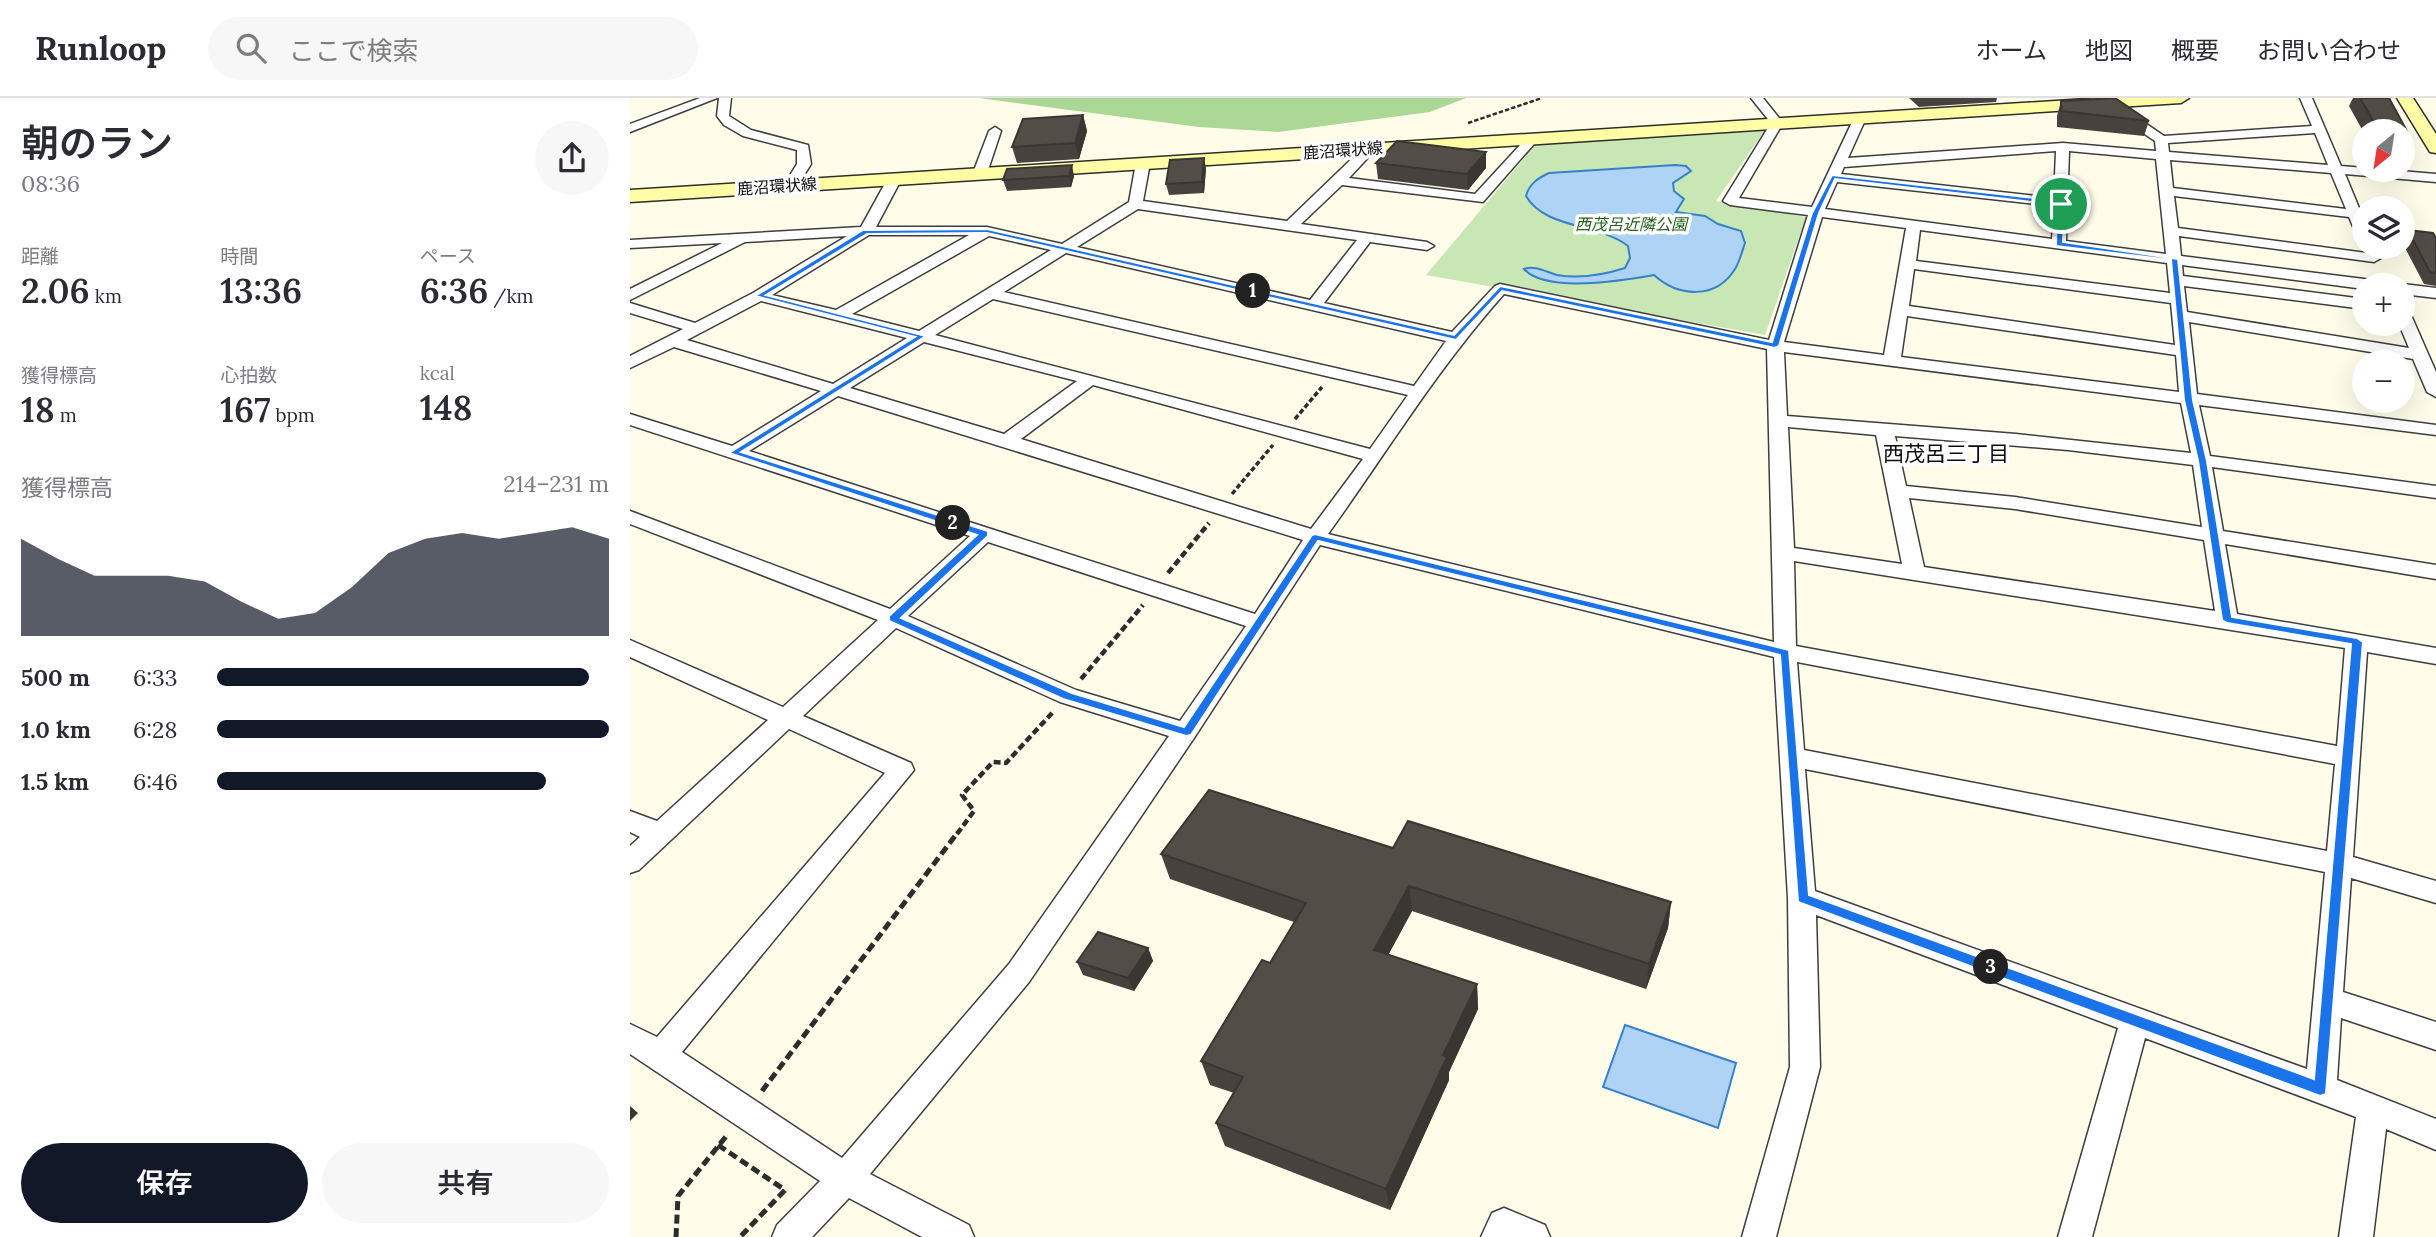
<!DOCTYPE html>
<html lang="ja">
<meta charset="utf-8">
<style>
body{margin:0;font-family:Lora,"Noto Sans JP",serif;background:#f7f7f7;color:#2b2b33;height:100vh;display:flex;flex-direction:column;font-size:26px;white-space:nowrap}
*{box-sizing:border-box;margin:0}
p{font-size:23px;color:#7c7c81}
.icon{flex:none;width:38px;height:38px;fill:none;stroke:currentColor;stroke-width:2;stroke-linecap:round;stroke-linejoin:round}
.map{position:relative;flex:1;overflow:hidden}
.details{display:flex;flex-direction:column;background:#fff;width:630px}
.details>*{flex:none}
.needle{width:46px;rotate:210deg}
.controls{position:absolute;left:1722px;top:21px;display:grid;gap:14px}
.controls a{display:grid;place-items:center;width:63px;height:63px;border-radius:50%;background:#fff;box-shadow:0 7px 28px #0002;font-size:35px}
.pin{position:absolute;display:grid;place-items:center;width:60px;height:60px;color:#fff;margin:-30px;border:4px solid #fff;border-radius:50%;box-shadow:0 2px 7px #0007}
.km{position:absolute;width:35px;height:35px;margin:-18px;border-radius:50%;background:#222;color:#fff;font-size:19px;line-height:35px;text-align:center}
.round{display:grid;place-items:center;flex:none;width:74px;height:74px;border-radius:37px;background:#f7f7f7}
.summary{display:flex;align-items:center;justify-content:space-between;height:119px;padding:0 21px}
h1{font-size:38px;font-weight:600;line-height:52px}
.stats{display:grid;grid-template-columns:repeat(3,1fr);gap:10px;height:119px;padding:7px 21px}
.stats div{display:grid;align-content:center}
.stats b{font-size:35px;font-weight:600}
.stats small{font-size:19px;font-weight:400}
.stats p{font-size:19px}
.chart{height:196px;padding:14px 21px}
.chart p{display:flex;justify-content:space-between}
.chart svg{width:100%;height:126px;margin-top:7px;fill:#111827;opacity:.7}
.primary-button{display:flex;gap:14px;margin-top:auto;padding:14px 21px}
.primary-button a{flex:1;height:80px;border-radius:42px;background:#111827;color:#fff;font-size:28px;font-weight:600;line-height:80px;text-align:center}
.primary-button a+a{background:#f7f7f7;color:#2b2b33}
ul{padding:0 21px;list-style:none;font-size:23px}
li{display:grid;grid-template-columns:112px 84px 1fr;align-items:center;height:52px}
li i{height:18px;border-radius:9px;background:#111827}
header{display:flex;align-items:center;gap:42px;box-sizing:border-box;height:98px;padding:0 35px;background:#fff;border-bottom:2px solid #e1e1e2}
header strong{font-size:33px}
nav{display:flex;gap:38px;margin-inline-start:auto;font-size:24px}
.search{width:490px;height:63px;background:#f7f7f7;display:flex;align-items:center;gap:18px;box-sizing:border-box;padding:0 24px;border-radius:38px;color:#7c7c81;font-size:26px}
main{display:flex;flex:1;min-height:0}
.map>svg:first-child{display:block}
.green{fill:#c9e7b4}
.forest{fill:#abd894}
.water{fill:#afd3f5;stroke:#3780ca;stroke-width:2}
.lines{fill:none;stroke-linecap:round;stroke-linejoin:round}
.street-casing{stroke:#3e3e3e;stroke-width:3}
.secondary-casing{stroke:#2d2d2d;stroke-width:3}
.path-far3{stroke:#2d2d2d;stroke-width:2.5;stroke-dasharray:4.5 2;stroke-linecap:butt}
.path-far2{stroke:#2d2d2d;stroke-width:3.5;stroke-dasharray:5 2.5;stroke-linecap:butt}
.path-far1{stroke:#2d2d2d;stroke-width:4.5;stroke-dasharray:7 3.5;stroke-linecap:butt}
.path{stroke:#2d2d2d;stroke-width:5;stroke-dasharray:9 4.5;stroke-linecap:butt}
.street{fill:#fff;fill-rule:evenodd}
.secondary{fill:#fefda5;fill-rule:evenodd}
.wall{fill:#47423d}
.shaded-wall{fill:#3a3632}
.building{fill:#534d47;stroke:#3a3632;stroke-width:2}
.route{fill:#1a73e8;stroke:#fff;stroke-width:2;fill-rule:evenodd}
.labels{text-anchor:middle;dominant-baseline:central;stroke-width:7;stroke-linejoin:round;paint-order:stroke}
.far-street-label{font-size:16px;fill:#0b0b0b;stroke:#fff}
.far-park-label{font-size:16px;font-style:italic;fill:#24601d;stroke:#fff}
.neighbourhood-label{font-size:21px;fill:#0b0b0b;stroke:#fff}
</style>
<header>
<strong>Runloop</strong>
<div class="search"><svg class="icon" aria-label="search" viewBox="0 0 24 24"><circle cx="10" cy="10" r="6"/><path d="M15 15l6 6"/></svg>ここで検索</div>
<nav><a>ホーム</a><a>地図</a><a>概要</a><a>お問い合わせ</a></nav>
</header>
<main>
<section class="details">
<div class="summary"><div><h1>朝のラン</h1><p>08:36</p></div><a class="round"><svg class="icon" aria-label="share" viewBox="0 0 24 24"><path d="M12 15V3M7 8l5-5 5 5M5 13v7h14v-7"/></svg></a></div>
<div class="stats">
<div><p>距離</p><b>2.06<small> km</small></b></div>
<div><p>時間</p><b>13:36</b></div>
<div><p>ペース</p><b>6:36<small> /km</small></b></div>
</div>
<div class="stats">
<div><p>獲得標高</p><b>18<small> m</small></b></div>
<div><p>心拍数</p><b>167<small> bpm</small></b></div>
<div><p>kcal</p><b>148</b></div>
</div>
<div class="chart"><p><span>獲得標高</span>214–231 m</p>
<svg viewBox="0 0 160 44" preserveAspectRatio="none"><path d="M0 44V10L10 17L20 23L30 23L40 23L50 25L60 32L70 38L80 36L90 27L100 15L110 10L120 8L130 10L140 8L150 6L160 10V44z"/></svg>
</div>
<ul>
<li><b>500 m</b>6:33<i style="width:95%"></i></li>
<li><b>1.0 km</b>6:28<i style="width:100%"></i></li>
<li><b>1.5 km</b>6:46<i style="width:84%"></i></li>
</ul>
<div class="primary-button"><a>保存</a><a>共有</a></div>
</section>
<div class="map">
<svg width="1806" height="1139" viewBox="0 0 1806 1139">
<rect width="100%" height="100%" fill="#fffde9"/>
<!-- green -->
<path class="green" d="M1135 32 1086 103 1176 119 1135 237 796 177 906 46Z"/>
<!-- forest -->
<path class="forest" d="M349 0H836L800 14 648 34 569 29Z"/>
<!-- water -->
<path class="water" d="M1045 67 1056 68 1061 73 1043 85 1044 93 1054 101 1046 114 1075 118 1088 126 1111 133 1115 145C1112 153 1110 163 1105 171 1086 202 1048 199 1024 177 995 182 916 196 894 171 905 167 916 174 927 177 950 181 973 177 995 170L1000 160 998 148C968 125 915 131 896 98 899 86 908 80 919 75Z
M995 927 1106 965 1088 1030 973 989Z"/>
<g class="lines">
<defs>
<path id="street" d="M70 0H87L0 34V26Z
M89 0H101L99 18 121 32 178 47 181 66 166 90H156L154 87 167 66V52L113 38 94 27 87 18Z
M1121 0H1133L1153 25 1109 100 1182 109 1224 20 1230 16 1236 20 1218 60 1433 45 1526 53 1525 43 1488 18V12H1496L1534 38 1682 28 1670 0H1682L1711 68 1806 76V84L1715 76 1734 122V142L1727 138 1719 119 1544 98 1548 130 1744 156 1751 160 1744 164 1549 138 1551 158 1742 182 1750 187H1734V191L1552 167 1553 178 1734 201V211L1554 188 1557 214 1779 250 1769 226H1773V212L1781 217 1806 274V299L1797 294 1783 261 1559 224 1567 296 1806 327V337L1569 307 1580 358 1806 388V400L1582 369 1593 433 1806 467V481L1595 446 1607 516 1806 550V566L1737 554 1723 759 1806 783V805L1721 780 1713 894 1806 924V952L1711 920 1707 982 1806 1021V1052L1756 1031 1743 1139H1709L1726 1019 1515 940 1462 1139H1428L1488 930 1186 817 1190 969 1146 1139H1112L1160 969 1158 800 1144 559 690 447 564 640 399 884 240 1076 339 1127 344 1139H292L219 1100 182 1139H142L147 1127 190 1083 0 956V926L27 939 255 675 159 631 9 772 0 775V748L10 739 0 734V713L27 723 138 622 0 559V542L153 609 248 522 0 426V413L260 511 340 438 0 327V316L102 348 191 293 44 249 0 270V258L53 231 0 215V205L65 225 123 195 217 138 115 144 0 202V191L92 145 0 150V142L231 129 258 80 265 76 272 80 246 129H357L432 146 499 104 506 65 513 61 520 65 513 103 657 123 735 48H745L746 51 719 80 845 96 891 46 892 38H900L904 46 853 104 712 87 671 126 797 144 804 148 797 152 740 144 694 205 822 234 865 188 870 186 1139 242 1178 117 1100 107 1093 103 1141 25ZM1685 35 1698 67 1539 54 1538 45ZM1426 53 1424 100 1211 76 1214 69ZM1439 53 1526 61 1536 156 1436 143ZM1540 62 1701 75 1716 111 1543 90ZM1207 84 1424 108 1422 141 1195 111ZM508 111 727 142 680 202 447 149ZM1192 119 1276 130 1254 257 1154 244ZM1290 132 1537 165 1540 195 1286 163ZM239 137H339L206 212 142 197ZM359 138 421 152 289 233 222 216ZM436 155 816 243 784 288 374 194ZM1284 171 1541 205 1545 247 1279 208ZM874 196 1137 251 1144 544 698 436C757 354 807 271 874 196ZM363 201 778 297 740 351 305 237ZM131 203 277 240 203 286 57 242ZM1277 218 1546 257 1549 294 1271 259ZM294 244 447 283 374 336 220 290ZM1154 254 1551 305 1561 355 1386 336 1157 318ZM463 287 733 361 681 431 391 341ZM208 298 673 442 625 516 119 353ZM1158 329 1246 337 1272 466 1164 450ZM1265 338 1438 352 1563 367 1572 429 1385 399 1276 388ZM1279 400 1385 411 1574 442 1585 513 1294 469ZM358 444 616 528 550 623 446 592 278 518ZM1164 463 1715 550 1707 648 1166 548ZM266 530 430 604 539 638 379 866 212 1060 52 954 284 672 281 665 173 618ZM1167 564 1705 666 1697 753 1174 652ZM1175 671 1695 774 1677 971 1185 793Z
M365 29 371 33 357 75 350 79 345 78 343 75 359 33Z
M1773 186 1806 190V200L1773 196V187H1769Z
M874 1110 915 1127 920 1139H851L862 1115Z"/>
<path id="secondary" d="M1473 0H1559L1551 5 0 104V92Z
M1767 0H1783L1806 36V55L1800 54Z"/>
</defs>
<!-- street casing -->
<use href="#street" class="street-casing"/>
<!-- secondary casing -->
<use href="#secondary" class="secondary-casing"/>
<!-- path-far3 -->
<path class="path-far3" d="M838 25 912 0"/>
<!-- path-far2 -->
<path class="path-far2" d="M665 321 692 289
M602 396 643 347"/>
<!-- path-far1 -->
<path class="path-far1" d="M538 475 579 425
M451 581 513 507
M327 736 344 713 332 697 363 664 376 665 423 614"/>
<!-- path -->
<path class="path" d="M132 993 328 734
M88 1047 155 1092 110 1139
M46 1139 48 1098 98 1036"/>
<!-- street -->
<use href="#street" class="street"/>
<!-- secondary -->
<use href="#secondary" class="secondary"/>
</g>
<!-- wall -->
<path class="wall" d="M1279 0H1367L1366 4 1289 9Z
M1723 0H1759L1778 35 1773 46V33H1734V35L1719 8Z
M1431 3 1519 23 1514 38 1427 29V18Z
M453 17 457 33 449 61 387 65 382 49Z
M746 65 856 70 838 92 748 81Z
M576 70 574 95 539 97 536 86Z
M377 71 444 78 441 89 377 93 373 82Z
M1778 132 1806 140V188L1794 186 1773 146V142Z
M763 750 1041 804 1038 830 1016 891 782 813 758 857 847 886 848 911 819 974V982L760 1112 595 1048 586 1025 604 995 580 987 571 963 640 865 664 824 540 781 531 756Z
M518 850 523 863 504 893 453 877 447 864Z"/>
<!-- shaded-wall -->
<path class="shaded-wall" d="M453 17 457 33 449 61 445 45Z
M856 54V70L838 92 837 76Z
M574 60 576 70 574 95 572 84Z
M442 67 444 78 441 89 439 78Z
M779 788 782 813 748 876 744 852Z
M1041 804 1038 830 1016 891 1019 866Z
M518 850 523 863 504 893 498 880Z
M847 886 848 911 819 974V982L760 1112 756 1091 813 957Z
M0 1008 8 1015 0 1023Z"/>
<!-- building -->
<path class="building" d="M1485 0 1519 23 1431 13V3Z
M1730 0H1759L1778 35H1773V33H1749Z
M453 17 445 45 382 49 393 21Z
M767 43 856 54 837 76 746 65Z
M574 60 572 84 536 86 540 62Z
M442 67 439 78 373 82 377 71Z
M1778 132 1803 135 1806 140V175L1800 174Z
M579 692 763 750 778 723 1041 804 1019 866 779 788 744 852 847 886 813 957 817 959 756 1091 586 1025 613 979 571 963 632 862 640 865 676 805 531 756Z
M468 834 518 850 498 880 447 864Z"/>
<!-- route -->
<path class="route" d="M1202 77 1431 103 1434 106 1433 144 1548 161 1563 302 1577 363 1602 519 1727 540 1733 544 1696 996 1690 998 1168 804 1150 557 688 443 561 637 556 638 433 601 259 523V518L347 437 99 355 285 239 125 198 233 132 357 131 824 237 870 188 1142 244 1182 115ZM1205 81 1427 107 1426 148 1541 162 1554 302 1568 363 1592 522 1597 525 1721 546 1684 981 1179 797 1159 552 685 436 682 437 554 629 442 595 271 520 358 438V433L111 354 296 238 136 197 237 136 357 135 826 242 872 193 1145 250 1149 248 1189 115Z"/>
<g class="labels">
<!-- far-street labels -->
<g class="far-street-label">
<text transform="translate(713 52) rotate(-4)">鹿沼環状線</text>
<text transform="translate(147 88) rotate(-4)">鹿沼環状線</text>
</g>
<!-- far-park labels -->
<g class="far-park-label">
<text x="1001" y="126">西茂呂近隣公園</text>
</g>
<!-- neighbourhood labels -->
<g class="neighbourhood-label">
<text x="1316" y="355">西茂呂三丁目</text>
</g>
</g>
</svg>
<div class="controls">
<a><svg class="needle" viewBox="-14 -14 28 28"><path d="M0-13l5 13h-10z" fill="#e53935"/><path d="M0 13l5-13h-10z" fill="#7c7c81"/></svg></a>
<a><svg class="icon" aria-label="layers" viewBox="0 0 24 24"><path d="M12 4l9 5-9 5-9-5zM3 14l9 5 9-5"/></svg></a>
<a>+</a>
<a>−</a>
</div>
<div class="pin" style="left:1431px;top:106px;background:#1e9e55"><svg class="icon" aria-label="arrive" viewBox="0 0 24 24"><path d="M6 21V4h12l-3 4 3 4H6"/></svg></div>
<b class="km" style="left:623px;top:193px">1</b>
<b class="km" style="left:323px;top:425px">2</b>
<b class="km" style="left:1361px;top:869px">3</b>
</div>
</main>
